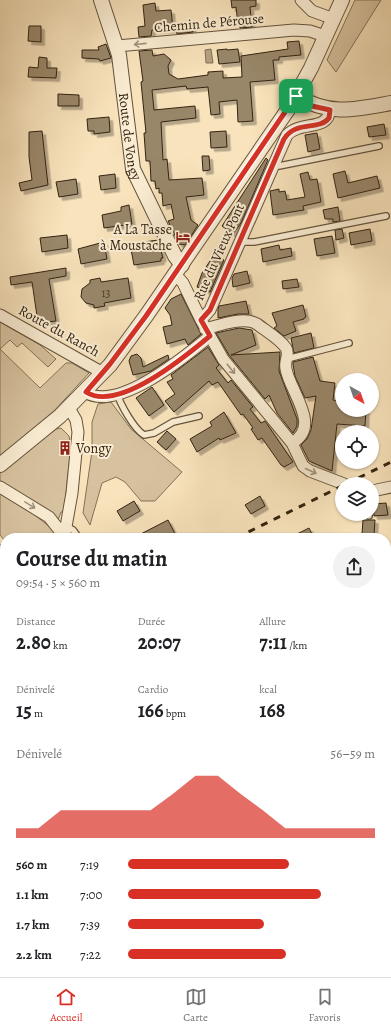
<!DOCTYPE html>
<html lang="fr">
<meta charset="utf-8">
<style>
body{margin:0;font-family:Alegreya,serif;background:#f2f2f2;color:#202124;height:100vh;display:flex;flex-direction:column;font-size:15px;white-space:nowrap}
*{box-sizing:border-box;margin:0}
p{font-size:13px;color:#757577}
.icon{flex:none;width:22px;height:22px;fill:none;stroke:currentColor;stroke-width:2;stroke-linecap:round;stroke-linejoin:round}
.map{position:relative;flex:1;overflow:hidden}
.drawer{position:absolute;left:0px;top:533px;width:391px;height:444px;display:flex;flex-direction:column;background:#fff;border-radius:16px 16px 0 0;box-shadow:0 1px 3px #0004}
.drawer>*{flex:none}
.needle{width:26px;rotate:140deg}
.controls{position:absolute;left:335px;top:373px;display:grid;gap:8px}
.controls a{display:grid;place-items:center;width:44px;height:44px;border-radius:50%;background:#fff;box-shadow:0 1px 3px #0004;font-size:20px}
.pin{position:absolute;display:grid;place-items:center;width:34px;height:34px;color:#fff;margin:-17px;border-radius:8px;box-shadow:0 2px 6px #0006}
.round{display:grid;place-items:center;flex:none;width:42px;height:42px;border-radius:21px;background:#f2f2f2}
.headline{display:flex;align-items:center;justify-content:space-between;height:68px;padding:0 16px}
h1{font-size:22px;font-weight:600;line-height:30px}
.stats{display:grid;grid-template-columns:repeat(3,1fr);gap:6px;height:68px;padding:4px 16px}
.stats div{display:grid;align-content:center}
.stats b{font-size:20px;font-weight:600}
.stats small{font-size:11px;font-weight:400}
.stats p{font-size:11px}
.chart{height:112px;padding:8px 16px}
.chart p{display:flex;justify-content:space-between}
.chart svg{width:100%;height:72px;margin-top:4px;fill:#d93025;opacity:.7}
ul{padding:0 16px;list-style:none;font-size:13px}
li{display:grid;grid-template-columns:64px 48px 1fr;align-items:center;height:30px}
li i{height:10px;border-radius:5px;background:#d93025}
.tabs{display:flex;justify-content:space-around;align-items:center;height:56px;border-top:1px solid #e0e0e0;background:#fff;font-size:11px;color:#757577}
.tabs a{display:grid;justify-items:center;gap:2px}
.tabs .on{color:#d93025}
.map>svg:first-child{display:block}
.green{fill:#d7c29f;stroke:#857258}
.water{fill:#b5a282;stroke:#816f55}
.building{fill:#99876a;stroke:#332311;filter:url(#shadow)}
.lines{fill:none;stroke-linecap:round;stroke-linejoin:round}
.service-casing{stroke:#64533c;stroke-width:8}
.minor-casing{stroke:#64533c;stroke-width:13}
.tertiary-casing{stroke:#64533c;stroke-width:16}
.service{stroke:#faedd3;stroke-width:5.5}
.minor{stroke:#faedd3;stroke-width:11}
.tertiary{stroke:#faedd3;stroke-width:14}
.rail{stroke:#332311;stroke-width:3;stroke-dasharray:7 7;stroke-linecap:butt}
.oneway{stroke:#a0927c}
.route-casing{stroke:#fff;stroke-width:8}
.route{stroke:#d93025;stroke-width:5}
.labels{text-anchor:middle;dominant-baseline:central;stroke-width:4;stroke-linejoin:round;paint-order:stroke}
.number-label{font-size:12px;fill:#4c3c27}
.street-label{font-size:14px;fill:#332311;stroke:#faedd3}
.poi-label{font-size:14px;fill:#332311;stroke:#faedd3;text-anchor:end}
</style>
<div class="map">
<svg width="391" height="977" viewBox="0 0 391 977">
<defs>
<filter id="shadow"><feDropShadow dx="3.5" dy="3.5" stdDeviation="0" flood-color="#0004"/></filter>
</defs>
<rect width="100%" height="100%" fill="#f8e3bc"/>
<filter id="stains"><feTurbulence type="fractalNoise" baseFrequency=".005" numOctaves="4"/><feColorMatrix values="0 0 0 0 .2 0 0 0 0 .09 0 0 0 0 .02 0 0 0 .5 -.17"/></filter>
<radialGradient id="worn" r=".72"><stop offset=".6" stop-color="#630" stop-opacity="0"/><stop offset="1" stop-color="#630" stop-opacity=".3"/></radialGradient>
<!-- green -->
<path class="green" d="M355 0H381L336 72 327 60Z
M0 322 40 345 56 359 48 367 22 343 17 347 10 340 0 349Z
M0 349 40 388 66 363H72L89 373 53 412 0 456Z
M111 402 131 429 182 472 155 501H141L125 482 116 477 102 483 90 525 83 513 92 451V422L98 404Z
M61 428 69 436 71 446 64 512H61L58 520 0 483V472L56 429Z
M0 494 32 513 54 530 53 538H5V593L0 586V545L5 541 0 535Z
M0 640 5 644V676L0 672Z
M0 702 5 709V771L0 758Z
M69 972H158L160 977H70Z
M201 972H214L215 977H203Z"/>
<!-- water -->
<path class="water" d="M211 49 213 63H206L205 50Z
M0 586 5 593V644L0 640Z
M0 672 5 676V689L0 688Z
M158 972H201L203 977H160Z"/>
<!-- building -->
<path class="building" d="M231 0H256V6L250 7 252 27 240 28V24H238L236 7 232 8Z
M155 3 156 11 171 10 173 29 152 30 151 36 139 37 138 27 145 26 143 5Z
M192 22 193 32 177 34 176 24Z
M29 26H41V42L28 41Z
M299 41 301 55 279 57V60H273L275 80 250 82 253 121 238 122 237 100 219 102 220 114 211 115 208 87 187 89 186 86 152 90 154 110 195 106 196 118 161 122 163 160 167 159 169 180 202 178 204 195 186 197 191 220 198 225 185 245 179 244 168 221 174 219 171 204 163 206 162 193H159V188L156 189 155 181H151L150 161H146L144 133H146L141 82 143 81 139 51 152 50 153 56 164 54 171 60 168 66 169 74 178 79 208 75V72L223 71V78L242 77 241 56 288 49 287 42Z
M106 44 111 58 100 61 99 59 82 58V50H99L98 47Z
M227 49V50L238 49 240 62 219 64 217 50Z
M39 57 47 58V68H57L56 78 28 77 29 67 38 68Z
M58 94 79 95V106H58Z
M109 117 110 132 94 134V131H88L87 119Z
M384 124 386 135 369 137 367 127Z
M42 131 48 185 21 191 19 183 32 180 29 157V132Z
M226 131 227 147 211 148 210 132Z
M317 133 320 149 308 152 305 135Z
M202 156H209L210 170 203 171Z
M266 158 268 160 241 223 233 234 222 226Z
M345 171 348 183 377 176 380 188 338 198 333 174Z
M308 172 310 180 317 179 321 202 303 206 304 210 273 215 270 191 279 189V192L285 191 287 200 305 197 300 174Z
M115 174 116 188 101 190 99 176Z
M76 179 78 194 59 197 56 182Z
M129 205 132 224 104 228 102 215 121 211V207Z
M338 207 340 221 333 222V219H325L323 210Z
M342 229 344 238 336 240 335 230Z
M370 229 372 241 351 245 349 233Z
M67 235 68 248 42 252 40 238Z
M332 236 335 253 317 256 314 239Z
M158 240 163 258H161V261L134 265 130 244Z
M104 242 107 259 81 264 78 249Z
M279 245 280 250 291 248 292 256 263 262 261 249Z
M214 255 224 260 210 292 197 287 202 273Z
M66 268V276L49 279 56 321 38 323 32 282 11 285 10 277Z
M247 271 250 283 233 287 232 278 234 274Z
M100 278 101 282 128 278 131 298 104 303 105 306 94 308V305L86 303 81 297 82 289 90 283V280Z
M297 279 299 287 283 289 282 281Z
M181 294 201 334 188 345 185 339 167 344 163 327 172 325 170 315 165 308 171 299Z
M246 301 249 314H238L218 318V310L219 306Z
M303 305 306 317 304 318V319L293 322 296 331 284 336 274 328 277 326 272 313Z
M239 328 252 330 256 345 231 355 280 352 279 371 297 419V426L293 433 277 413 269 395 265 399 229 355 216 333Z
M311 333 314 348 294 353 291 338Z
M208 347 219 365 216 368 228 383 231 380 253 407 250 409 261 423 265 421 293 462 284 467 281 465 262 438 258 440 251 429 253 428 243 414 241 415 218 382 212 385 209 381 174 412 165 401 175 394 167 382 173 379 171 375Z
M137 354 141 358 143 367 168 355 169 359 151 371 133 375 129 361 131 356Z
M313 357 320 381 335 383 333 400 342 402V410H366L365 426 337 424 332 471 309 461 301 445 307 439 311 430 316 396 305 398 295 376 293 364V362Z
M152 387 164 405 149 416 136 398Z
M224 412 236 433 220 440 219 438 197 452 190 439 212 426 210 422Z
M167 431 176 439 166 450 157 442Z
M260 496 265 506 251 514 245 505Z
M134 501 140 511 123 521 117 511Z
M386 503 388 515 374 516 373 504Z
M168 520 177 538H133Z
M363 520H375L374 535 362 534Z
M309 528 314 538H289Z"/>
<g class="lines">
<defs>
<path id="service" d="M273 165 279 166 379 146
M240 242H254L386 216
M287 359 349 343
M117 393C120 404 134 429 144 435L154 433 173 422 199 416
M369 514V516
M66 526 73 530 79 538
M386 598 391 593
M0 867 5 879
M0 895 5 893
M386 935 391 931
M19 972V977
M2 977 10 972"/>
<path id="minor" d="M301 0 312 11 334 19
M117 46 294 30 310 31 325 36
M175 274 183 283 201 320 223 359 292 443 303 466 310 471 344 484
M0 315 103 373
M201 320 210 310 287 135C302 120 327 132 330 110
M205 329C220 325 244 316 257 324 266 331 280 339 286 348 290 355 284 361 286 369 290 392 322 426 292 443
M85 392C117 413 186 356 210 336
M0 487 49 517 64 536
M372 491 391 487
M64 538 72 493 78 432 76 420 69 408
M386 560 391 557
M386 570 391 578
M319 972 326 977"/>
<g id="tertiary">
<path id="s1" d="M101 0 119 55 133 169 175 256 182 265"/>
<path d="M296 96C331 116 353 110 391 103"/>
<path d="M0 465 60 416 110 365 146 316 289 108 311 68 342 0"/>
</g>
</defs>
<!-- service casing -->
<use href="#service" class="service-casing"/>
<!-- minor casing -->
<use href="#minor" class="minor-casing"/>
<!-- tertiary casing -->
<use href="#tertiary" class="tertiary-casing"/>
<!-- service -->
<use href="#service" class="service"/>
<!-- minor -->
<use href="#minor" class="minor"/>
<!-- tertiary -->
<use href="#tertiary" class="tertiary"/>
<!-- rail -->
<path class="rail" d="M346 484 391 462
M236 538 342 486
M0 653 5 650"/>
</g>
<!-- one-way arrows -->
<defs><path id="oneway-shaft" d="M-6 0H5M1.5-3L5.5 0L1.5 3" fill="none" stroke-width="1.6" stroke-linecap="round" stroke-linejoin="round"/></defs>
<g class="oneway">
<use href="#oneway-shaft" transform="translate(140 44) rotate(174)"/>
<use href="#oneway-shaft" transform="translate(231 369) rotate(51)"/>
<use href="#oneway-shaft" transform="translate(311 471) rotate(25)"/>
<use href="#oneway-shaft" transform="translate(30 505) rotate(31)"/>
</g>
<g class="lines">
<defs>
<path id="route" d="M296 96 312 106 330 110 329 118C319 131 296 120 284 139L210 310 201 320 210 336C186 356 118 413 86 392L110 364 146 316Z"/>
</defs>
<!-- route casing -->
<use href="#route" class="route-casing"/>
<!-- route -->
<use href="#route" class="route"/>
</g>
<!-- icons -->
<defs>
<symbol id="hotel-bare" viewBox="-9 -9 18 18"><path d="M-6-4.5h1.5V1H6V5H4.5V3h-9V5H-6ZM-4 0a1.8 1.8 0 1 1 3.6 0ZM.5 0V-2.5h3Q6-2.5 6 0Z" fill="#8f2418" stroke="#faedd3" stroke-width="2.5" paint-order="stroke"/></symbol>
<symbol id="building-bare" viewBox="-9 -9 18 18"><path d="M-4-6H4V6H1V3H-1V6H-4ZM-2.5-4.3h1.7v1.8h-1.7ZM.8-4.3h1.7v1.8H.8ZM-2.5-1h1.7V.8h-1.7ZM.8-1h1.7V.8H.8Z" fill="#8f2418" stroke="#faedd3" stroke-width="2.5" paint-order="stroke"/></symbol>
</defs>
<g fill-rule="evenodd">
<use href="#hotel-bare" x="173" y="227" width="20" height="20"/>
<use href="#building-bare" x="55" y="438" width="20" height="20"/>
</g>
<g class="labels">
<!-- number labels -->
<g class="number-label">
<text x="106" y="293">13</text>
</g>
<!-- street labels -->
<g class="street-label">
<text transform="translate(209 23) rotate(-5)">Chemin de Pérouse</text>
<text stroke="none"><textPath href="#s1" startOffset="140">Route de Vongy</textPath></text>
<text transform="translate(219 252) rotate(-66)">Rue du Vieux Pont</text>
<text transform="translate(59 331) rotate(29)">Route du Ranch</text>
</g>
<!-- poi labels -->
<g class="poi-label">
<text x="172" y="229">A La Tasse<tspan x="172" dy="16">à Moustache</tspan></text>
<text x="76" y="448" text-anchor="start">Vongy</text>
</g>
</g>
<rect width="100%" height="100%" filter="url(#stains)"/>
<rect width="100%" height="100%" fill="url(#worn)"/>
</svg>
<div class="controls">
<a><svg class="needle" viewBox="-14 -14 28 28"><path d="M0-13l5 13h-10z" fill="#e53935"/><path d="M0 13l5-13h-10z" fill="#757577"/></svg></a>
<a><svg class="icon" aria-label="locate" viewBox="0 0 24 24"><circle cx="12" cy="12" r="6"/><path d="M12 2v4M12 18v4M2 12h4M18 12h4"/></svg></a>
<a><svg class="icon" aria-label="layers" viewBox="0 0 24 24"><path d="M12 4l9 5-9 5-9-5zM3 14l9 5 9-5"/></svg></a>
</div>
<div class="pin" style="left:296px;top:96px;background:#1e9e55"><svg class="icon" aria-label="arrive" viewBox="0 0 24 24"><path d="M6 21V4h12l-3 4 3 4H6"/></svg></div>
<section class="drawer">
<div class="headline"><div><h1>Course du matin</h1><p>09:54 · 5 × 560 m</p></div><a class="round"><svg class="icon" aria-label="share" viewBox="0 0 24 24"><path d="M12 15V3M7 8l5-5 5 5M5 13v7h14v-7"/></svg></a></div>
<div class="stats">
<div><p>Distance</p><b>2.80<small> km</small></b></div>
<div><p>Durée</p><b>20:07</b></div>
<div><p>Allure</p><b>7:11<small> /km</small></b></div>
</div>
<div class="stats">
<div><p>Dénivelé</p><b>15<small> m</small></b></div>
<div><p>Cardio</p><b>166<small> bpm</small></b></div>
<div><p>kcal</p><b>168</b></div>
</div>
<div class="chart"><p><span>Dénivelé</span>56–59 m</p>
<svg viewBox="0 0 160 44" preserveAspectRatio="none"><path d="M0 44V38L10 38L20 27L30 27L40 27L50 27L60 27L70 17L80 6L90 6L100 17L110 27L120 38L130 38L140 38L150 38L160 38V44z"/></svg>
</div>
<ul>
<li><b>560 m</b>7:19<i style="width:65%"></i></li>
<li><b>1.1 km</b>7:00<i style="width:78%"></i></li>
<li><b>1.7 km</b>7:39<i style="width:55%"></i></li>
<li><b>2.2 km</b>7:22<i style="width:64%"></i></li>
</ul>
</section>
</div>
<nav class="tabs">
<a class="on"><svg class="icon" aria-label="home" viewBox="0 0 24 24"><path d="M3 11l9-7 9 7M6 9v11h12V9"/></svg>Accueil</a>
<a><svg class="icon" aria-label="map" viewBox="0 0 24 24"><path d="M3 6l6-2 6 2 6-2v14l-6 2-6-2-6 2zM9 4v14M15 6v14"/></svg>Carte</a>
<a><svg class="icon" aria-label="saved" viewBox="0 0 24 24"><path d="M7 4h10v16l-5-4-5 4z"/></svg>Favoris</a>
</nav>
